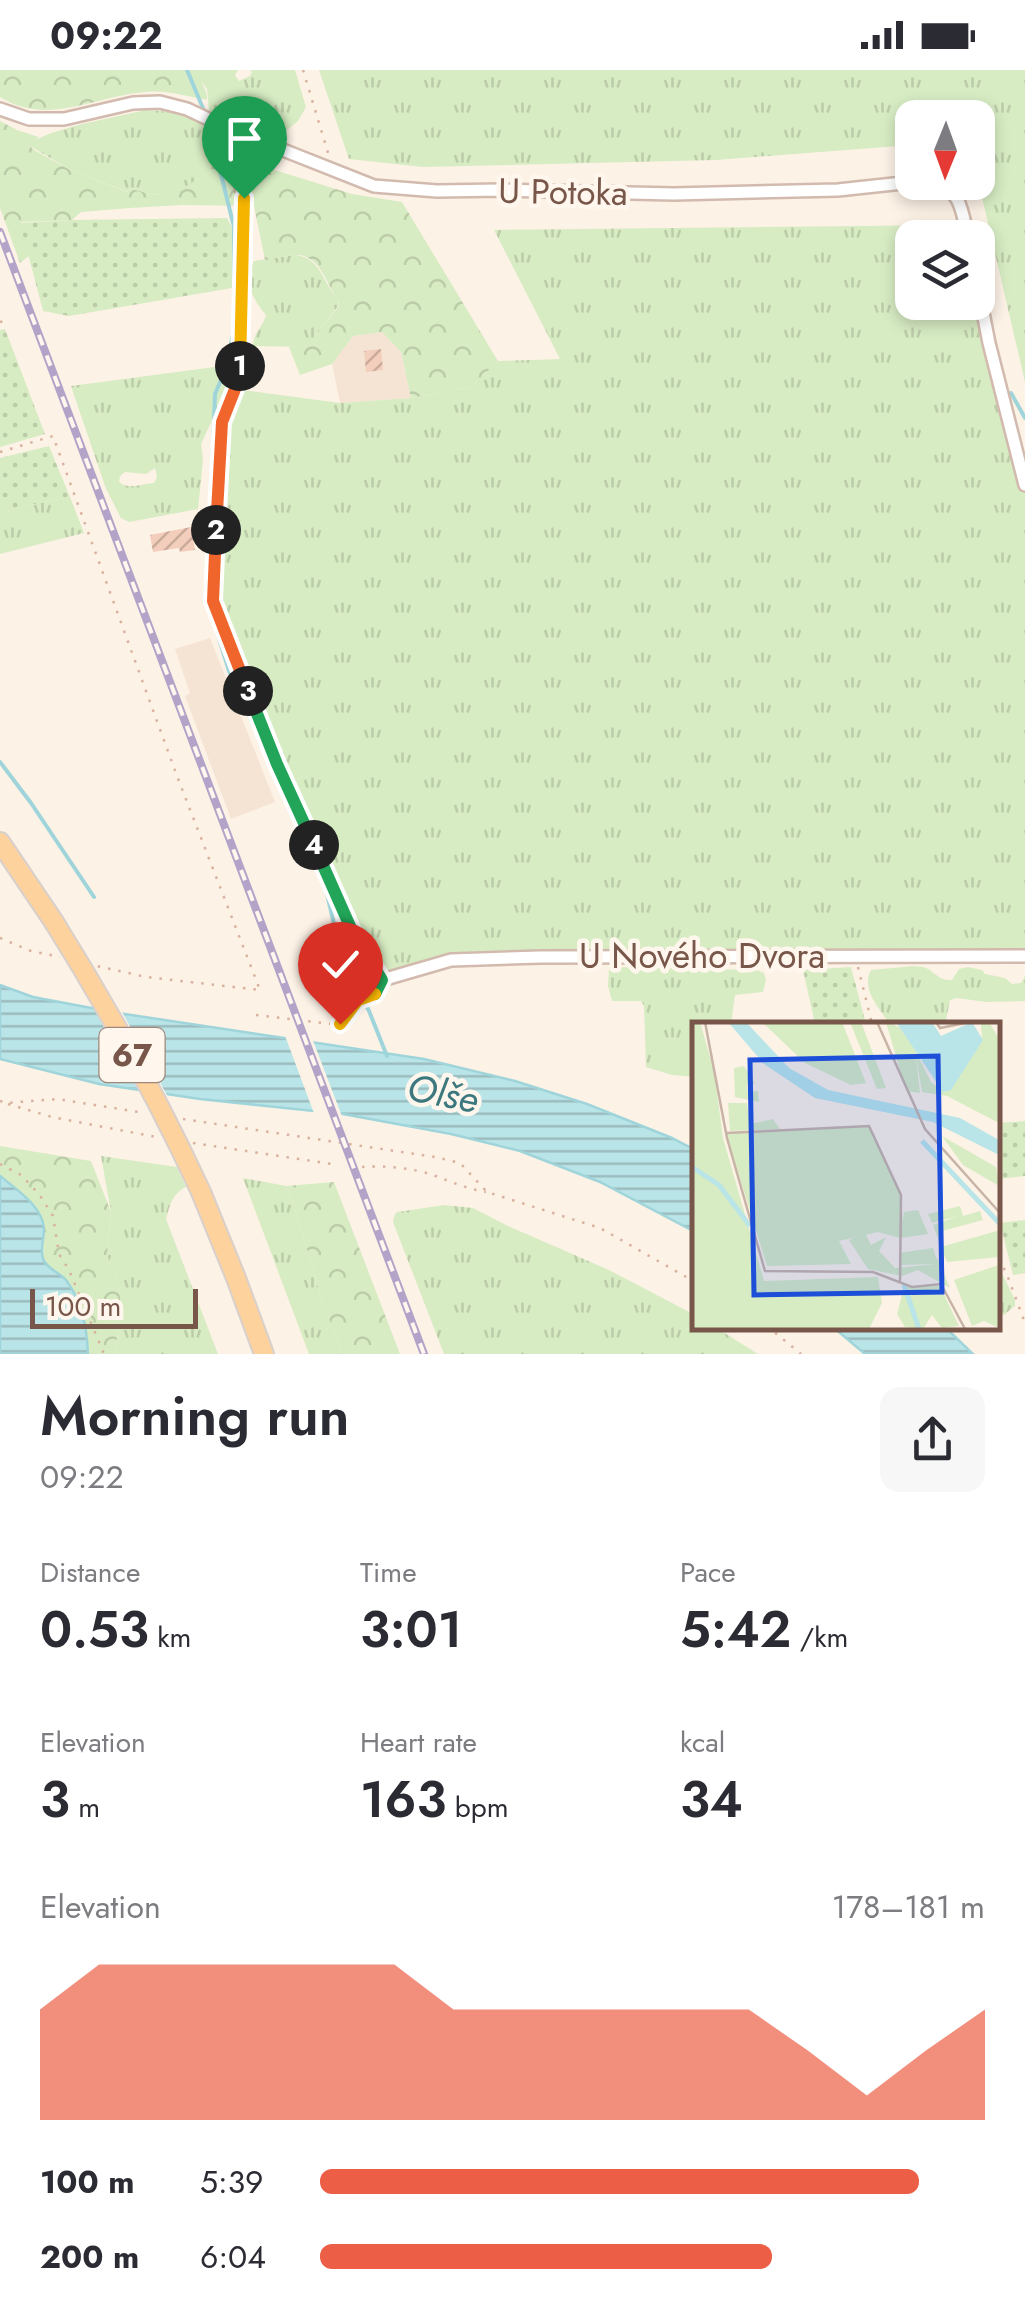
<!DOCTYPE html>
<meta charset="utf-8">
<style>
body{margin:0;font-family:Jost,sans-serif;background:#f7f7f7;color:#2b2b33;height:100vh;display:flex;flex-direction:column;font-size:38px;white-space:nowrap}
*{box-sizing:border-box;margin:0}
p{font-size:32px;color:#7c7c81}
.icon{flex:none;width:55px;height:55px;fill:none;stroke:currentColor;stroke-width:2;stroke-linecap:round;stroke-linejoin:round}
.map{position:relative;height:1284px;overflow:hidden}
.details{display:flex;flex-direction:column;background:#fff;flex:1}
.details>*{flex:none}
.needle{width:65px;rotate:181deg}
.tools{position:absolute;left:895px;top:30px;display:grid;gap:20px}
.tools a{display:grid;place-items:center;width:100px;height:100px;border-radius:20px;background:#fff;box-shadow:0 5px 15px #0003;font-size:50px}
.scale{position:absolute;left:30px;bottom:25px;width:168px;box-sizing:border-box;padding-left:10px;border:5px solid #785649;border-top:0;font-size:28px;line-height:35px;white-space:nowrap;color:#785649;-webkit-text-stroke:8px #fff7ed;paint-order:stroke}
.pin{position:absolute;display:grid;place-items:center;width:85px;height:85px;color:#fff;margin:-102px -42px;border-radius:50% 50% 50% 0;rotate:-45deg;box-shadow:0 0 10px #0007}
.pin .icon{rotate:45deg}
.km{position:absolute;width:50px;height:50px;margin:-25px;border-radius:50%;background:#222;color:#fff;font-size:28px;line-height:50px;text-align:center}
.round{display:grid;place-items:center;flex:none;width:105px;height:105px;border-radius:20px;background:#f7f7f7}
.head{display:flex;align-items:center;justify-content:space-between;height:170px;padding:0 40px}
h1{font-size:55px;font-weight:600;line-height:75px}
.figures{display:grid;grid-template-columns:repeat(3,1fr);gap:15px;height:170px;padding:10px 40px}
.figures div{display:grid;align-content:center}
.figures b{font-size:50px;font-weight:600}
.figures small{font-size:28px;font-weight:400}
.figures p{font-size:28px}
.chart{height:280px;padding:20px 40px}
.chart p{display:flex;justify-content:space-between}
.chart svg{width:100%;height:180px;margin-top:10px;fill:#ec5f46;opacity:.7}
ul{padding:0 40px;list-style:none;font-size:32px}
li{display:grid;grid-template-columns:160px 120px 1fr;align-items:center;height:75px}
li i{height:25px;border-radius:12px;background:#ec5f46}
.status{display:flex;justify-content:space-between;align-items:center;height:70px;padding:0 50px;background:#fff;direction:ltr}
.status svg{height:28px;fill:currentColor}
.map>svg:first-child{display:block}
.residential{fill:#f5e4d4}
.grass{fill:url(#grass-tufts);fill-rule:evenodd}
.forest{fill:url(#forest-crowns)}
.park{fill:url(#park-dots)}
.water{fill:url(#water-rules);stroke:#9fd5da;stroke-width:2.5}
.pier{fill:#fdf2e6}
.lines{fill:none;stroke-linecap:round;stroke-linejoin:round}
.stream{stroke:#9fd5da;stroke-width:4}
.building{fill:url(#building-hatch)}
.street-casing{stroke:#d2bbae;stroke-width:16}
.primary-casing{stroke:#d9d0cc;stroke-width:22}
.path{stroke:#d9b19f;stroke-width:2.5;stroke-dasharray:2.5 8;stroke-linecap:butt}
.street{stroke:#fff;stroke-width:11}
.primary{stroke:#fed29c;stroke-width:18}
.rail-casing{stroke:#b4a3c8;stroke-width:8}
.rail{stroke:#fff7ed;stroke-width:4;stroke-dasharray:11;stroke-linecap:butt}
.primary-bridge-casing{stroke:#d9d0cc;stroke-width:22;stroke-linecap:butt}
.primary-bridge{stroke:#fed29c;stroke-width:18}
.split-1-casing{stroke:#fff;stroke-width:20}
.split-2-casing{stroke:#fff;stroke-width:20}
.split-3-casing{stroke:#fff;stroke-width:20}
.split-4-casing{stroke:#fff;stroke-width:20}
.split-5-casing{stroke:#fff;stroke-width:20}
.split-6-casing{stroke:#fff;stroke-width:20}
.split-1{stroke:#f5b400;stroke-width:12}
.split-2{stroke:#f0652b;stroke-width:12}
.split-3{stroke:#f0652b;stroke-width:12}
.split-4{stroke:#22a559;stroke-width:12}
.split-5{stroke:#22a559;stroke-width:12}
.split-6{stroke:#f5b400;stroke-width:12}
.labels{text-anchor:middle;dominant-baseline:central;stroke-width:9;stroke-linejoin:round;paint-order:stroke}
.shield{fill:#fff7ed;stroke:#a0867a;stroke-width:2.5}
.shield-label{font-size:32px;font-weight:bold;fill:#785649}
.street-label{font-size:35px;fill:#785649;stroke:#fff7ed}
.water-label{font-size:38px;font-style:italic;fill:#3c787e;stroke:#fff7ed}
.inset-river{fill:none;stroke:#b9e5e8;stroke-width:5}
.inset-road{fill:none;stroke:#c8b4a7;stroke-width:2.5}
.view{fill:#1d4ed8;fill-opacity:0.15;stroke:#1d4ed8;stroke-width:5}
.inset-edge{fill:none;stroke:#785649;stroke-width:5}
</style>
<div class="status"><b>09:22</b><svg viewBox="0 0 49 12"><path d="M0 12V9h3v3zM5 12V6h3v6zM10 12V3h3v9zM15 12V0h3v12zM26 1h20v11H26zM47 4h2v5h-2z"/></svg></div>
<div class="map">
<svg width="1025" height="1284" viewBox="0 0 1025 1284">
<defs>
<pattern id="grass-tufts" width="24" height="20" patternUnits="userSpaceOnUse" patternTransform="scale(2.5)"><rect width="24" height="20" fill="#d7ecc3"/><path d="M3 7l-1-3M5 7V3M7 7l1-3M15 17l-1-3M17 17v-4M19 17l1-3" fill="none" stroke="#bccca9"/></pattern>
<pattern id="forest-crowns" width="20" height="18" patternUnits="userSpaceOnUse" patternTransform="scale(2.5)"><rect width="20" height="18" fill="#d7ecc3"/><path d="M2 6a3 3 0 1 1 6 0M12 15a3 3 0 1 1 6 0" fill="none" stroke="#bccca9"/></pattern>
<pattern id="park-dots" width="8" height="8" patternUnits="userSpaceOnUse" patternTransform="scale(2.5)"><rect width="8" height="8" fill="#d7ecc3"/><path d="M2 2h.1M6 6h.1" fill="none" stroke="#bccca9" stroke-width="1.8" stroke-linecap="round"/></pattern>
<pattern id="water-rules" width="6" height="5" patternUnits="userSpaceOnUse" patternTransform="scale(2.5)"><rect width="6" height="5" fill="#b9e5e8"/><path d="M0 2.5h6" fill="none" stroke="#9bbcbe"/></pattern>
<pattern id="building-hatch" width="6" height="6" patternUnits="userSpaceOnUse" patternTransform="scale(2.5)"><rect width="6" height="6" fill="#f4cebc"/><path d="M-1 1l2-2M0 6l6-6M5 7l2-2" fill="none" stroke="#caaa9b"/></pattern>
</defs>
<rect width="100%" height="100%" fill="#fdf2e6"/>
<!-- residential -->
<path class="residential" d="M382 262 401 282 411 328 340 333 332 294 353 266Z
M210 568 275 732 231 749 185 626 190 623 175 579Z"/>
<!-- grass -->
<path class="grass" d="M198 0H238L235 5 239 11 250 6 252 2 250 0H295L306 37 298 51 287 60 284 59 275 44H263L256 57 249 58 242 49 238 54 209 40 207 19 198 7Z
M319 0H1025V312L978 110V48H912V75L716 90 423 97 349 89Z
M146 40C186 41 229 55 210 103 175 120 174 133 133 119L129 122 74 102 30 76 31 72 51 63 82 54Z
M951 155 967 163 968 167 912 168V232H978L1025 415V886L451 890 382 910 353 863 213 531 222 352 235 319 340 333 411 328 471 317 498 291 560 289 494 160Z
M294 185C321 187 322 212 338 229L339 235 307 277 253 276C253 263 263 257 266 245 253 230 242 210 254 191Z
M222 296 231 299 230 311 201 374 203 390 198 439 129 452 121 448 106 419 71 316ZM155 398 157 407 154 413C142 413 130 421 119 412L120 406 125 402 146 404Z
M70 427 84 463 0 484V443L34 434Z
M914 896C918 897 922 896 926 898 937 903 938 911 952 910L959 899 968 897 982 900 985 904 1005 908 1012 914 1021 913 1025 906V931L986 932 957 928 950 930 946 950 940 953 888 952C878 936 861 919 871 900Z
M614 897 757 900 764 903 766 910 763 922 735 925 731 954H695V1007L672 1005 646 997 644 936 641 931H613L611 928 608 915 609 900Z
M101 1086 177 1097 186 1117C172 1124 170 1135 166 1149L218 1284H117L115 1278 120 1253 117 1208 107 1186 111 1142Z
M243 1108 286 1116 293 1132 320 1224 342 1284H309Z
M444 1135 473 1138 508 1156 609 1200 695 1245V1256L715 1257 758 1284H444L393 1152 395 1144 398 1142Z
M998 1195 1015 1230V1236L1000 1248 998 1246Z"/>
<!-- forest -->
<path class="forest" d="M0 0H198C198 12 208 18 207 30 186 26 166 20 145 22 95 26 47 57 0 27Z
M0 51 17 60 39 67 31 73 30 76 34 80 74 102 128 122 133 119C173 133 176 119 210 103L213 91 268 98 352 124 402 132 498 291 471 317 411 328 401 282 382 262 353 266 332 294 300 305 289 277 307 276 339 236V231C327 217 321 186 298 185 288 185 276 188 265 190L254 136 183 135 130 138 81 142 72 150 21 152 29 186 20 193 0 138Z
M0 1076 91 1091 111 1142 107 1186 117 1208 120 1228V1253L115 1278 117 1284H88C86 1255 81 1222 57 1202 53 1199 48 1196 44 1192 42 1180 45 1169 43 1158 40 1135 17 1120 0 1106Z
M334 1112 400 1284H342L320 1224 293 1132 286 1116Z"/>
<!-- park -->
<path class="park" d="M227 148 232 158V218L69 246 43 241 20 153 72 150Z
M5 259 45 364 0 377V260Z
M49 376 70 427 34 434 0 443V388Z
M851 897 866 954H815L803 900Z
M1025 1051V1106L998 1109V1053Z
M1025 1150V1203L1013 1205 1000 1153Z"/>
<!-- water -->
<path class="water" d="M0 915 33 927 118 943 424 989 515 1011 587 1034 672 1068 695 1080V1162L600 1112 520 1081 451 1064 343 1044 200 1029 99 1014 0 989Z
M0 1106C16 1119 42 1136 44 1158 44 1168 40 1179 43 1189 47 1199 59 1202 66 1210 82 1231 87 1259 88 1284H0Z
M833 1257H945L973 1284H865Z"/>
<!-- pier -->
<path class="pier" d="M90 932 120 938 169 1029 141 1025Z
M284 963 312 968 343 1049 315 1046Z"/>
<g class="lines">
<!-- stream -->
<path class="stream" d="M187 0 205 43
M208 52 234 157V260L225 301 215 324 207 530 229 601 325 815 342 889 369 941 387 986
M1011 323 1025 348
M0 692 31 733 94 827"/>
</g>
<!-- building -->
<path class="building" d="M381 279 383 300 366 302 364 281Z
M191 457 195 480 180 482 179 478 153 482 150 465Z"/>
<g class="lines">
<defs>
<path id="street" d="M0 39 29 49H64L133 33 160 32 187 39 225 57 374 116 437 121 502 120 674 124 838 120 912 112
M225 57 244 128 239 309 222 352 213 531 277 694 353 863 382 910 451 890 540 887 1025 886
M933 112C962 120 962 142 968 168
M978 217 989 273 1025 415"/>
<path id="primary" d="M0 772 54 852
M201 1122 236 1208 264 1284"/>
</defs>
<!-- street casing -->
<use href="#street" class="street-casing"/>
<!-- primary casing -->
<use href="#primary" class="primary-casing"/>
<!-- path -->
<path class="path" d="M303 0 329 86
M0 252 8 250
M0 382 53 366 177 706 260 920 146 907 97 896
M0 868 31 881 60 887
M858 897 872 954
M256 945 340 955 358 930 376 924 378 920
M0 1031 6 1033 57 1029 145 1043
M8 1034 52 1047 156 1067
M183 1049 435 1087 460 1093 487 1122 600 1158 695 1212
M193 1073 332 1094
M0 1094 21 1105 39 1124 53 1146 59 1184 69 1200 104 1284
M362 1097C384 1095 412 1098 433 1105 452 1112 467 1119 486 1122
M998 1189 1006 1202 1025 1253
M767 1256 801 1284"/>
<!-- street -->
<use href="#street" class="street"/>
<!-- primary -->
<use href="#primary" class="primary"/>
<defs>
<path id="rail" d="M0 162 424 1284"/>
</defs>
<!-- rail casing -->
<use href="#rail" class="rail-casing"/>
<!-- rail -->
<use href="#rail" class="rail"/>
<defs>
<path id="primary-bridge" d="M54 852C109 940 158 1029 201 1122"/>
</defs>
<!-- primary-bridge casing -->
<use href="#primary-bridge" class="primary-bridge-casing"/>
<!-- primary-bridge -->
<use href="#primary-bridge" class="primary-bridge"/>
</g>
<g class="lines">
<defs>
<path id="split-1" d="M240 296 244 128"/>
<path id="split-2" d="M216 460 222 352 239 309 240 296"/>
<path id="split-3" d="M216 460 213 531 248 621"/>
<path id="split-4" d="M248 621 277 694 314 775"/>
<path id="split-5" d="M314 775 353 863 382 910 375 924"/>
<path id="split-6" d="M340 954 358 930 375 924"/>
</defs>
<!-- split-1 casing -->
<use href="#split-1" class="split-1-casing"/>
<!-- split-2 casing -->
<use href="#split-2" class="split-2-casing"/>
<!-- split-3 casing -->
<use href="#split-3" class="split-3-casing"/>
<!-- split-4 casing -->
<use href="#split-4" class="split-4-casing"/>
<!-- split-5 casing -->
<use href="#split-5" class="split-5-casing"/>
<!-- split-6 casing -->
<use href="#split-6" class="split-6-casing"/>
<!-- split-1 -->
<use href="#split-1" class="split-1"/>
<!-- split-2 -->
<use href="#split-2" class="split-2"/>
<!-- split-3 -->
<use href="#split-3" class="split-3"/>
<!-- split-4 -->
<use href="#split-4" class="split-4"/>
<!-- split-5 -->
<use href="#split-5" class="split-5"/>
<!-- split-6 -->
<use href="#split-6" class="split-6"/>
</g>
<g class="labels">
<!-- shield labels -->
<rect class="shield" x="99.5" y="958" width="65" height="54" rx="8"/>
<g class="shield-label">
<text x="132" y="985">67</text>
</g>
<!-- street labels -->
<g class="street-label">
<text transform="translate(563 122) rotate(1)">U Potoka</text>
<text x="702" y="886">U Nového Dvora</text>
</g>
<!-- water labels -->
<g class="water-label">
<text transform="translate(443 1023) rotate(11)">Olše</text>
</g>
</g>
<!-- overview -->
<g transform="translate(692 952)">
<rect width="308" height="308" fill="#fdf2e6"/>
<path d="M0 0H8L22 49 31 116 72 259 186 255 190 281 177 307H0ZM70 0H150L174 61 159 63 113 41ZM194 0 213 14 224 34 228 71 214 69ZM36 81H55L58 102 81 97 88 107 38 109ZM177 104 209 173 211 199 212 190 226 188 236 212 208 216 186 210 147 219 159 242 75 244 34 111Z" fill="#d7ecc3"/>
<path d="M158 0H169L194 66 185 67ZM196 0 213 8 239 60 252 70 290 19 289 0H297L307 17V101L255 74 230 70 224 34ZM250 114 304 145 307 164 271 143ZM173 211 179 223 194 215 187 229 203 246 245 242V235L258 266 226 248 210 254 176 247 157 218ZM248 264 267 304 250 306 240 293 231 307 213 305 205 292 212 265Z" fill="#d7ecc3"/>
<path d="M52 44 63 62 55 63 56 70 66 69 67 80 43 75 42 46ZM268 184 271 194 288 189 291 198 250 209 248 222 241 203 266 194 240 201 236 192ZM308 208 307 235 255 240 249 225ZM241 226 246 242 208 243 207 231ZM307 243V306L292 299 280 304 262 258Z" fill="#d7ecc3"/>
<path d="M36 0H54L97 46 136 68 268 96 307 118V133L241 100 123 76 72 42ZM204 0H240L249 14 280 0 291 18 259 68 251 70Z" fill="#b9e5e8"/>
<path class="inset-river" d="M230 119 308 202M0 145 27 163 58 204M212 263 227 307"/>
<path class="inset-road" d="M13 0 35 116 73 249 181 250 220 265 249 262 273 307M185 0 233 107 308 191M244 0 248 6 278 0M34 111 177 104 209 173 208 260"/>
<path class="view" d="M246 34 250 270 62 273 58 38Z"/>
<rect width="308" height="308" class="inset-edge"/>
</g>
</svg>
<div class="tools">
<a><svg class="needle" viewBox="-14 -14 28 28"><path d="M0-13l5 13h-10z" fill="#e53935"/><path d="M0 13l5-13h-10z" fill="#7c7c81"/></svg></a>
<a><svg class="icon" aria-label="layers" viewBox="0 0 24 24"><path d="M12 4l9 5-9 5-9-5zM3 14l9 5 9-5"/></svg></a>
</div>
<div class="scale">100 m</div>
<div class="pin" style="left:244px;top:128px;background:#1e9e55"><svg class="icon" aria-label="arrive" viewBox="0 0 24 24"><path d="M6 21V4h12l-3 4 3 4H6"/></svg></div>
<div class="pin" style="left:340px;top:954px;background:#d93025"><svg class="icon" aria-label="check" viewBox="0 0 24 24"><path d="M5 12l5 5 9-10"/></svg></div>
<b class="km" style="left:240px;top:296px">1</b>
<b class="km" style="left:216px;top:460px">2</b>
<b class="km" style="left:248px;top:621px">3</b>
<b class="km" style="left:314px;top:775px">4</b>
</div>
<section class="details">
<div class="head"><div><h1>Morning run</h1><p>09:22</p></div><a class="round"><svg class="icon" aria-label="share" viewBox="0 0 24 24"><path d="M12 15V3M7 8l5-5 5 5M5 13v7h14v-7"/></svg></a></div>
<div class="figures">
<div><p>Distance</p><b>0.53<small> km</small></b></div>
<div><p>Time</p><b>3:01</b></div>
<div><p>Pace</p><b>5:42<small> /km</small></b></div>
</div>
<div class="figures">
<div><p>Elevation</p><b>3<small> m</small></b></div>
<div><p>Heart rate</p><b>163<small> bpm</small></b></div>
<div><p>kcal</p><b>34</b></div>
</div>
<div class="chart"><p><span>Elevation</span>178–181 m</p>
<svg viewBox="0 0 160 44" preserveAspectRatio="none"><path d="M0 44V17L10 6L20 6L30 6L40 6L50 6L60 6L70 17L80 17L90 17L100 17L110 17L120 17L130 27L140 38L150 27L160 17V44z"/></svg>
</div>
<ul>
<li><b>100 m</b>5:39<i style="width:90%"></i></li>
<li><b>200 m</b>6:04<i style="width:68%"></i></li>
</ul>
</section>
